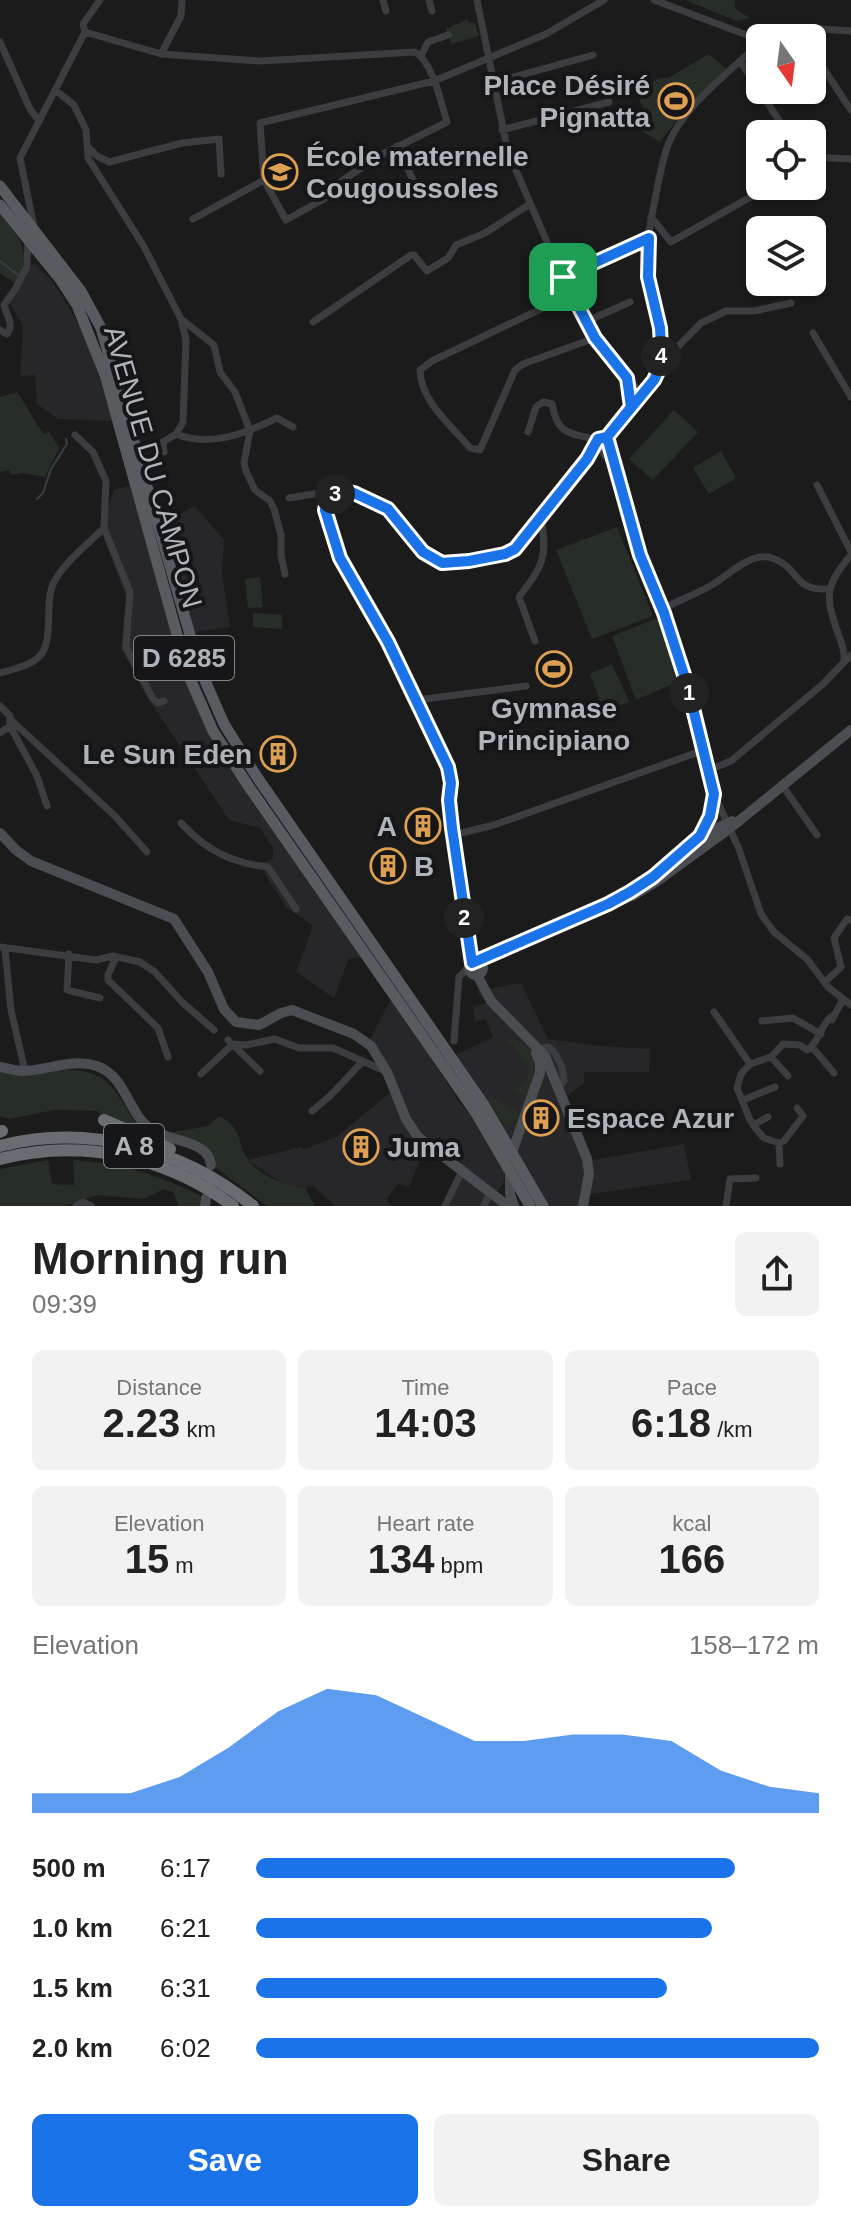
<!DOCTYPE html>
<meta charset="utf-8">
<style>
body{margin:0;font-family:Arial,sans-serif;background:#f2f2f2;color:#222;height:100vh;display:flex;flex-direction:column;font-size:30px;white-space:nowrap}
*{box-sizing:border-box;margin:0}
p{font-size:26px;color:#767676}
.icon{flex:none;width:44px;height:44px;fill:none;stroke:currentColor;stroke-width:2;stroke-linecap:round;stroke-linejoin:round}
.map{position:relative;height:1206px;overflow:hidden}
.sheet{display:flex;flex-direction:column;background:#fff;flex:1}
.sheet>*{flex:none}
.needle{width:52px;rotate:166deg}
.controls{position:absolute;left:746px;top:24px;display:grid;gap:16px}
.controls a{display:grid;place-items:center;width:80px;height:80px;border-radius:12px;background:#fff;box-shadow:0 2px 6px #0004;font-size:40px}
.pin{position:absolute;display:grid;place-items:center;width:68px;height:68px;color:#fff;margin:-34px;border-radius:16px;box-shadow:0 4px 12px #0006}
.km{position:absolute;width:40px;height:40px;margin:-20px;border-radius:50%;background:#222;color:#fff;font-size:22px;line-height:40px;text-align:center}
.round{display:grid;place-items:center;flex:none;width:84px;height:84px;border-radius:12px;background:#f2f2f2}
.overview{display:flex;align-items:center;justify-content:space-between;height:136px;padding:0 32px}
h1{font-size:44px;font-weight:700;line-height:60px}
.stats{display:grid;grid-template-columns:repeat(3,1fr);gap:12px;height:136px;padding:8px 32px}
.stats div{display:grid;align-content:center;border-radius:12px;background:#f2f2f2;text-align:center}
.stats b{font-size:40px;font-weight:700}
.stats small{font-size:22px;font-weight:400}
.stats p{font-size:22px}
.chart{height:224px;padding:16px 32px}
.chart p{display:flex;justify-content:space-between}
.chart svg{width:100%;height:144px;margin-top:8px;fill:#1a73e8;opacity:.7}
.cta{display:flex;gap:16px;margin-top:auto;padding:16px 32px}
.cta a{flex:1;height:92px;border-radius:12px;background:#1a73e8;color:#fff;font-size:32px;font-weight:700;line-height:92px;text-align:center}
.cta a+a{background:#f2f2f2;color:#222}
ul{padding:0 32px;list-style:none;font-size:26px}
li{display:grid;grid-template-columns:128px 96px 1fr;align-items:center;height:60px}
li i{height:20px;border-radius:10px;background:#1a73e8}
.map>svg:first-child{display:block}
.built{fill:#272729}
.green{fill:#272e27}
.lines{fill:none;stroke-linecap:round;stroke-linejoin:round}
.stream{stroke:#363f44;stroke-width:2}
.street{stroke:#3c3d41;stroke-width:7}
.secondary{stroke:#4a4d51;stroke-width:10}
.primary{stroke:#585b60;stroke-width:11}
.highway{stroke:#696c71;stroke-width:12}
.route-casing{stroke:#fff;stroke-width:16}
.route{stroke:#1a73e8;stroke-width:10}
.labels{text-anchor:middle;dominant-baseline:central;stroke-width:8;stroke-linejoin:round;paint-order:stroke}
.shield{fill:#161618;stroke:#818589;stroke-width:2}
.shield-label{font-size:26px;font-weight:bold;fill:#afb4ba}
.poi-label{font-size:28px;font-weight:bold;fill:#afb4ba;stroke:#161618;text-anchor:start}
.street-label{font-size:28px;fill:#afb4ba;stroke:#161618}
</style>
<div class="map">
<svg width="851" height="1206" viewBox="0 0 851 1206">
<rect width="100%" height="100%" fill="#1b1b1c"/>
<!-- built -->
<path class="built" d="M35 264 53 282 88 339 112 421 58 419 37 404 35 375 20 376 23 326 9 301 29 266Z
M130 486 183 672 194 698 362 958H349L334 998 296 972 313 926 286 907 265 875 263 863 273 858V848L260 828 229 820 144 692 121 648 126 597 104 538V519L114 490Z
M195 506 224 540 222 573 230 627 194 632 165 522Z
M521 983 548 1039 600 1046 650 1049 649 1072H584V1083L567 1096 593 1160 684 1144 691 1180 582 1195 578 1206H548L502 1126 456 1055 493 1037 485 1019 475 1022 473 1007 486 1003 477 991Z
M392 998 462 1106 473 1115 505 1171 503 1184 492 1197 504 1206H449L462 1177 425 1148 409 1187 398 1184 388 1197 387 1201 392 1206H335L313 1186 305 1188 282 1183 248 1160 300 1147 304 1149 336 1137 391 1092 370 1039Z"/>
<!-- green -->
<path class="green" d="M685 0H735V9L750 18 737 21Z
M468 19 469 23H475L479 36 451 44 446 29Z
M709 54 727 70 679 117 660 142 628 123 643 107 635 90 661 78H668Z
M0 214C22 241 32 250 16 284L0 273Z
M17 392C27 407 35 422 44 434L49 432 59 448 45 477 22 473 11 475 9 470 0 472V397Z
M674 410 698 432 653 480 629 459Z
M721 451 736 478 709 494 693 468Z
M617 527 653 616 592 639 556 550Z
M260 577 263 607 248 608 245 579Z
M253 613 282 615V629L253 627Z
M658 618 680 681 636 700 612 636Z
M612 664 629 702 604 711 590 674Z
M510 1039C523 1039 532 1053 537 1064L528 1098 513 1091 529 1080 526 1076 529 1068 512 1044 506 1042Z
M65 1070C115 1069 116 1098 141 1130L104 1116 97 1111 54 1110 10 1119 0 1116V1071L24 1076Z
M493 1094 492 1098 521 1113 510 1126 504 1124 488 1100Z
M219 1116C244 1128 236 1144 249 1161 261 1177 287 1186 305 1188L315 1206H267L216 1168C215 1141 190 1141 168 1133L208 1126Z
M48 1160 52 1184 74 1185 73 1160C123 1164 157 1174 201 1196L200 1206H179L173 1192 164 1189 143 1199 98 1195 64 1206H0V1169Z"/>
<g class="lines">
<!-- stream -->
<path class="stream" d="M0 261 18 275
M37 499 43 493 51 469 67 444 66 439"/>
<!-- street -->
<path class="street" d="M383 0 386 11
M429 0 432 11
M477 0 508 152 570 295 585 322 595 338 642 395
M654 0 760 40
M85 32 161 54 261 61 415 52C433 62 441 103 447 122L377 157 336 185 331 195 286 220 264 180 260 123 434 81 546 34 604 0
M788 38 822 29 851 31
M0 42 30 109 38 120
M812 51 851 110
M161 54 181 16 182 0
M421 56 428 42 448 35
M740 61 788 134
M492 83 593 55
M55 90 74 105 86 130 88 158 143 245 181 319 186 340 183 422 176 434 163 442 164 452
M502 130 609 102
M87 146 97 156 109 162 182 143 219 139 221 174
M397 146 414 182
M812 157 851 159
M651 217 671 242 770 186
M193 219 264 180
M34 227 20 158 85 32 83 24 100 0
M563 277 649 238
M570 295 432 361 420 370C421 402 451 425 470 448L480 450 515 370 523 364 595 338
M181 319 214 345 220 372 235 392 250 431 244 463 246 471 255 490 270 501 274 509 281 535V555L285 574
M313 322 411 255H414L427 271 448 258 456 245 485 233 530 204
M585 322 630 302
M0 330 7 334C15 324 6 315 4 305L16 288 27 266 28 240
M813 333 851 397
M662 363 701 323 726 311H754L791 303
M628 380 631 407
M528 432 536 407 543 402 552 404C558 437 570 432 597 440
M176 434C210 448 246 433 277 418L293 427
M75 435 93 452 106 481 104 528 130 592 126 647 153 699 158 703 164 701
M607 437C621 419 658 385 661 363 666 335 654 306 648 279 644 256 649 228 654 205 658 185 661 164 668 145 683 107 724 77 753 49L749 38
M614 468 596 444 601 436 610 440 621 495 640 555 687 684 714 794 739 849 761 914 774 932 807 959 828 987 851 1005
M817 485 851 552
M289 498 325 492 329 498
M662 609C678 601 696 594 712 585 729 575 751 551 772 558 800 567 792 591 828 589
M535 641 519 597C543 565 548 558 541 518
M844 660C845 651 842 645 839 636 825 597 824 587 851 555
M0 673C47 661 48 655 49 608 49 600 50 592 53 584 63 563 88 544 104 528
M417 700 526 686
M0 706 10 716V726L37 776 47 806
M11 720 115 816 147 852
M0 733 10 726
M709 770 731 761 823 684 851 655
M782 785 817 835
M181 823C206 850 231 863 268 867L296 909
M453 835 494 825 704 750
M700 836 710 816 713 796
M0 947 96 960 113 956 140 962 155 972 182 1002 214 1030
M5 949 11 1010 25 1071
M69 954 67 990 100 998
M116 957 108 975V980L158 1028 168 1057
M472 963 452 828 449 800 451 783 448 767 388 642 345 569 326 514V504L332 495 347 491 383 507 397 519 423 552 442 563H455L505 554 518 546 541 518 596 443
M825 982 841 967 834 938 847 919 851 920
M714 1012 750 1064
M832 1020 843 999
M762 1021 793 1018 821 1034
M228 1040 260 1071
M454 1041 459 977 469 967
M812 1047 834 1073
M540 1049 548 1047C557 1052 564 1070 564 1081L557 1088
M771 1057 788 1076
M201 1074 233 1044 246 1045 275 1039 299 1048H333L385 1071
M743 1100 775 1087
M797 1108 803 1116 784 1141 779 1143 764 1138 757 1130 750 1120 737 1088 741 1074 750 1064 771 1057 783 1044 800 1045 807 1050C820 1042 820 1025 832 1016
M312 1111 330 1096 363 1061
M753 1125 768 1117
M779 1143 780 1164
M76 1206 83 1202 91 1206
M445 1206 462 1171
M484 1206 490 1192
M726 1206 730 1179 756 1178"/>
<!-- secondary -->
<path class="secondary" d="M0 833 16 850 31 861 174 919 208 972 224 1009 236 1022 259 1025 281 1013 292 1010 354 1034 371 1046 387 1072 406 1119 418 1137 508 1206
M648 880 700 836 732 821
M479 961 544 931 634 895 656 882 729 829 851 730
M469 968a7 7 0 1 1 14 0a7 7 0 1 1-14 0Z
M477 975 491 1001 545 1056 587 1159 589 1174 583 1206
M0 1067C8 1068 16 1071 24 1071 49 1070 72 1058 97 1066 127 1077 128 1115 152 1130 170 1142 209 1140 211 1165
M511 1155 540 1073V1063L536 1053
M510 1171V1194L514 1206
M205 1206 206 1198"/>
<!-- primary -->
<path class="primary" d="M0 186 81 291 101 328 200 669 224 724 257 777 484 1105 543 1206
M0 205 60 279 77 305 105 375 188 674 213 731 247 784 476 1113 530 1206"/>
<!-- highway -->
<path class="highway" d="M104 1120 170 1149
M0 1132 2 1131
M0 1146C89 1123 183 1149 253 1206
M0 1159C81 1138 166 1156 233 1206"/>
</g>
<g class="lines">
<defs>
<path id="route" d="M563 277 595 338 627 378 631 407 607 437 640 555 664 613 687 684 714 794 710 816 700 836 653 877 630 892 608 904 472 963 452 828 449 800 451 783 448 767 388 642 340 558 325 510 327 501 332 495 343 491 354 493 388 509 423 552 442 563 469 561 505 554 515 549 587 459 598 439 607 437 654 380 662 363 660 328 648 277 649 238 563 277"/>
</defs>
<!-- route casing -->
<use href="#route" class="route-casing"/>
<!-- route -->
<use href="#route" class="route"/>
</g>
<!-- icons -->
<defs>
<symbol id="stadium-ring" viewBox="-11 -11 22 22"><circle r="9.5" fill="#161618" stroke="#dd9f52" stroke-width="1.5"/><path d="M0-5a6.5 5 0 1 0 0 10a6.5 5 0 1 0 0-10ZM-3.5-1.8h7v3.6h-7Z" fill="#dd9f52"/></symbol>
<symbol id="school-ring" viewBox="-11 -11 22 22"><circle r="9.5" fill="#161618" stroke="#dd9f52" stroke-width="1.5"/><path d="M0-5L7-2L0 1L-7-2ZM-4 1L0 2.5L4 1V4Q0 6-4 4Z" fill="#dd9f52"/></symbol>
<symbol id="building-ring" viewBox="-11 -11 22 22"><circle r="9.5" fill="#161618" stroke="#dd9f52" stroke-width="1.5"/><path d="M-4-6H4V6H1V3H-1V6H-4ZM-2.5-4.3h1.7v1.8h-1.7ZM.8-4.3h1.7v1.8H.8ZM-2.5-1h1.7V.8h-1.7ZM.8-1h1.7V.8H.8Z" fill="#dd9f52"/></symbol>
</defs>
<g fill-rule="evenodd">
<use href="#stadium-ring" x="656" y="81" width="40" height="40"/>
<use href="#school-ring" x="260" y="152" width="40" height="40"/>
<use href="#stadium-ring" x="534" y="649" width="40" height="40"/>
<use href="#building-ring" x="258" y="734" width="40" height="40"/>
<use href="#building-ring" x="403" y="806" width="40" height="40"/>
<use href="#building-ring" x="368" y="846" width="40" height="40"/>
<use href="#building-ring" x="521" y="1098" width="40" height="40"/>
<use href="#building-ring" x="341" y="1127" width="40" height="40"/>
</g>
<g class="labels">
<!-- shield labels -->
<g class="shield">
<rect x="134" y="636" width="100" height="44" rx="6"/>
<rect x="104" y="1124" width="60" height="44" rx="6"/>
</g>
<g class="shield-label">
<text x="184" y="658">D 6285</text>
<text x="134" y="1146">A 8</text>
</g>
<!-- poi labels -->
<g class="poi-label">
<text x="650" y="85" text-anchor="end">Place Désiré<tspan x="650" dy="32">Pignatta</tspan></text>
<text x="306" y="156">École maternelle<tspan x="306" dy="32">Cougoussoles</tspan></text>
<text x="554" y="708" text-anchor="middle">Gymnase<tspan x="554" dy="32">Principiano</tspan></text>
<text x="252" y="754" text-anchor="end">Le Sun Eden</text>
<text x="397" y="826" text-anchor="end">A</text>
<text x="414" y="866">B</text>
<text x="567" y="1118">Espace Azur</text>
<text x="387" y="1147">Juma</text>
</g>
<!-- street labels -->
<g class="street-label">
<text transform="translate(153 467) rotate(74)">AVENUE DU CAMPON</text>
</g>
</g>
</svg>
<div class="controls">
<a><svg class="needle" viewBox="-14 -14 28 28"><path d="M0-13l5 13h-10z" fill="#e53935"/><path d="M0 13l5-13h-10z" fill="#767676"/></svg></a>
<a><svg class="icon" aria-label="locate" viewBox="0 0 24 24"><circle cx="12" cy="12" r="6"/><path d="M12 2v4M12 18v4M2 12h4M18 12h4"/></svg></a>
<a><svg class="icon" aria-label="layers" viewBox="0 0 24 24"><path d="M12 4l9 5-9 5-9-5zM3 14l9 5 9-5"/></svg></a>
</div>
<div class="pin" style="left:563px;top:277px;background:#1e9e55"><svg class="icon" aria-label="arrive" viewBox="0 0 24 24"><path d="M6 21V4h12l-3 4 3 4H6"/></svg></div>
<b class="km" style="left:689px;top:693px">1</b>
<b class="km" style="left:464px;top:918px">2</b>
<b class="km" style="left:335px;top:494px">3</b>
<b class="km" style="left:661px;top:356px">4</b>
</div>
<section class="sheet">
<div class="overview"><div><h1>Morning run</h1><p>09:39</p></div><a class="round"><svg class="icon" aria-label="share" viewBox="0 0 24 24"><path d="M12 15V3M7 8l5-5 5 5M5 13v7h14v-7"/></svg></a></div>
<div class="stats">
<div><p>Distance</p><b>2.23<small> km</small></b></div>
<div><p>Time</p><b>14:03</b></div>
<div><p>Pace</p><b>6:18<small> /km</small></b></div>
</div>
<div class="stats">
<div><p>Elevation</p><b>15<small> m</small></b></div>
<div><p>Heart rate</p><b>134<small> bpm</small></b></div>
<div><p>kcal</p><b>166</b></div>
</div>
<div class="chart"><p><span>Elevation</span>158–172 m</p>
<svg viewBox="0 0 160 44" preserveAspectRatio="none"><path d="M0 44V38L10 38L20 38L30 33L40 24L50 13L60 6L70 8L80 15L90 22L100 22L110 20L120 20L130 22L140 31L150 36L160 38V44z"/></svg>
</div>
<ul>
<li><b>500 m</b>6:17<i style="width:85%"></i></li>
<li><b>1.0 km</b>6:21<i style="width:81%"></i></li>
<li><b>1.5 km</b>6:31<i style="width:73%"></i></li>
<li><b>2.0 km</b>6:02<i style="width:100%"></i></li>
</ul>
<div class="cta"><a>Save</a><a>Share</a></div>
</section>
